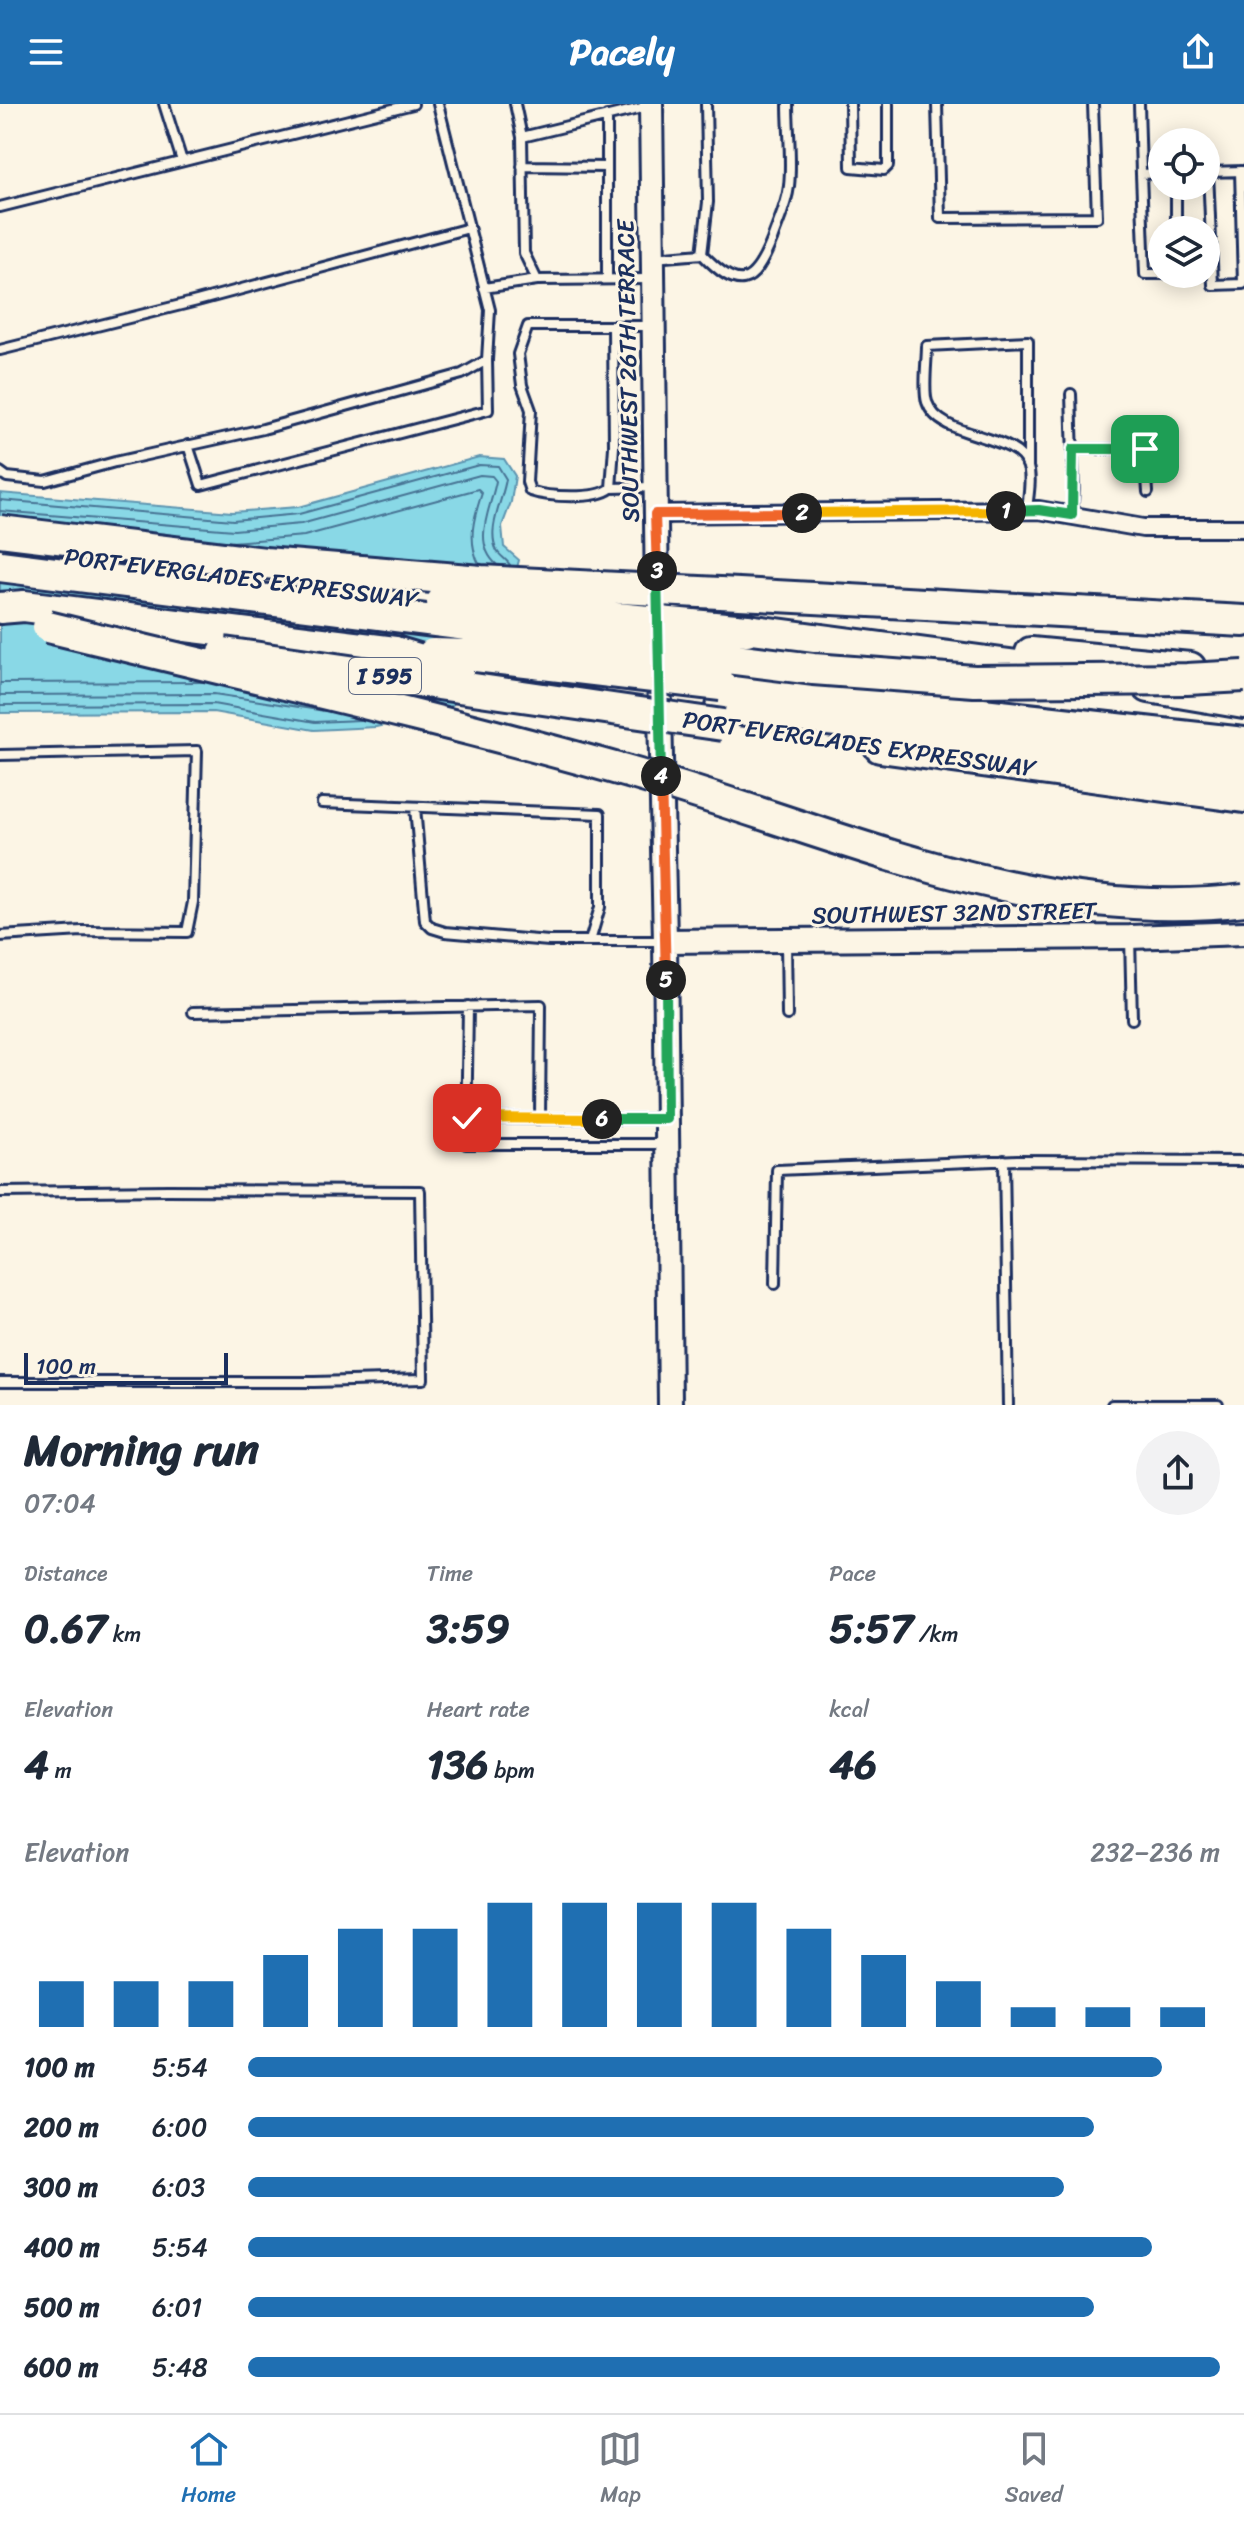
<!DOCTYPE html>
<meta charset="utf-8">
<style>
body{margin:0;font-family:Sriracha,sans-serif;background:#f2f2f3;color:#1f2937;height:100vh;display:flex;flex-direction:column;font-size:30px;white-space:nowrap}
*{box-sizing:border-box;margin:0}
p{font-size:26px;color:#747a83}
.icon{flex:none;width:44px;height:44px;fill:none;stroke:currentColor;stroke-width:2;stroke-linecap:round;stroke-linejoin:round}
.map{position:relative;height:1301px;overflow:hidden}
.panel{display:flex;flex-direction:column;background:#fff;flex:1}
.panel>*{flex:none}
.controls{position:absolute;left:1148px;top:24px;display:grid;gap:16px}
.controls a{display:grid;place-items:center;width:72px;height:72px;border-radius:50%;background:#fff;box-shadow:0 4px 20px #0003;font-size:40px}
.scale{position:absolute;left:24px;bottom:20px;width:204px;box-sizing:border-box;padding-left:8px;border:4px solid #1b2f5e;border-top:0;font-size:22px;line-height:28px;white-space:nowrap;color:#1b2f5e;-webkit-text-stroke:6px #fcf5e5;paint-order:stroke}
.pin{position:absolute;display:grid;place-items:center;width:68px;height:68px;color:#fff;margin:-34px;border-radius:16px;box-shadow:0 4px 12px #0006}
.km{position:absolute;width:40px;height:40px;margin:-20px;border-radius:50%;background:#222;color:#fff;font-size:22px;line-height:40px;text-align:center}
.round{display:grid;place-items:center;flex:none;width:84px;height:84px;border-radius:42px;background:#f2f2f3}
.overview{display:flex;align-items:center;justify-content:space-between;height:136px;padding:0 24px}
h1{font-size:44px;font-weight:700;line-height:60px}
.stats{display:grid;grid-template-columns:repeat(3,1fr);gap:12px;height:136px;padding:8px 24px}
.stats div{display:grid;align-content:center}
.stats b{font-size:40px;font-weight:700}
.stats small{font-size:22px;font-weight:400}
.stats p{font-size:22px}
.chart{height:224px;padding:16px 24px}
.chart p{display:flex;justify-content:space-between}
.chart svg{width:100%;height:144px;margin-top:8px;stroke:#1f6fb2;stroke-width:6}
ul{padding:0 24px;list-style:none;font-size:26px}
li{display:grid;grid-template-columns:128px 96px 1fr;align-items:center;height:60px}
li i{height:20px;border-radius:10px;background:#1f6fb2}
header{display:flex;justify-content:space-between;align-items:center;height:104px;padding:0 24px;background:#1f6fb2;color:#fff;font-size:36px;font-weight:700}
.tab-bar{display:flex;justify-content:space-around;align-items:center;height:112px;border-top:2px solid #e0e1e3;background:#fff;font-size:22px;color:#747a83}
.tab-bar a{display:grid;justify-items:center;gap:4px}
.tab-bar .current{color:#1f6fb2}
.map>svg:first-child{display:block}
.water{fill:#89d8e6;stroke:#5d94b0;stroke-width:2}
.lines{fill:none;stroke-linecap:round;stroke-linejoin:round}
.shore{stroke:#477394;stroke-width:2}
.lane-casing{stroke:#1b2f5e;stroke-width:14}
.street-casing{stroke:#1b2f5e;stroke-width:22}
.secondary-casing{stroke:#1b2f5e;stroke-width:28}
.highway-casing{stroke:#1b2f5e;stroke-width:36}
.lane{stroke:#fcf5e5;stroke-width:8}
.street{stroke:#fcf5e5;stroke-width:16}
.secondary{stroke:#fcf5e5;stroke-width:22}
.highway{stroke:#fcf5e5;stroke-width:30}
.highway-bridge-casing{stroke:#1b2f5e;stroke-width:36;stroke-linecap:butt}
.highway-bridge{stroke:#fcf5e5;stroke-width:30}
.split-1-casing{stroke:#fff;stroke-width:16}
.split-2-casing{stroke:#fff;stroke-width:16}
.split-3-casing{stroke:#fff;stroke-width:16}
.split-4-casing{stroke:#fff;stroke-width:16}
.split-5-casing{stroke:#fff;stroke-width:16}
.split-6-casing{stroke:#fff;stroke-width:16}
.split-7-casing{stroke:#fff;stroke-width:16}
.split-1{stroke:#22a559;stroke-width:10}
.split-2{stroke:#f5b400;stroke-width:10}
.split-3{stroke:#f0652b;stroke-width:10}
.split-4{stroke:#22a559;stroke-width:10}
.split-5{stroke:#f0652b;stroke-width:10}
.split-6{stroke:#22a559;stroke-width:10}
.split-7{stroke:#f5b400;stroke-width:10}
.labels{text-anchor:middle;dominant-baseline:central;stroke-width:6;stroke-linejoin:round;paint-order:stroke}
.shield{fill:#fcf5e5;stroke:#5e6a86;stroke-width:2}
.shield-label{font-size:22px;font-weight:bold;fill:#1b2f5e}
.street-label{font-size:24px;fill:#1b2f5e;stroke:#fcf5e5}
</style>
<header><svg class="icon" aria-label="menu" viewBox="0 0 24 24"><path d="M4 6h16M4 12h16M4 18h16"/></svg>Pacely<svg class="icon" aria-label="share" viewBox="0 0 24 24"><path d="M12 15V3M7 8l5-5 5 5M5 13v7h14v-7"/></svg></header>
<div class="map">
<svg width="1244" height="1301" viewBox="0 0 1244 1301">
<rect width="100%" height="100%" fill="#fcf5e5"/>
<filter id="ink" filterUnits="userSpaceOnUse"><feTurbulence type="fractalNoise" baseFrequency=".0125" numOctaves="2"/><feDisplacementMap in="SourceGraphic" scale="16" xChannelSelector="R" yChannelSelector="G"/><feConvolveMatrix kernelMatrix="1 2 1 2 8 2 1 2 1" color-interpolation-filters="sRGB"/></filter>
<g filter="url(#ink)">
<!-- water -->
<path class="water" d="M479 353 504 355 515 372 511 398 502 422 504 443 519 456 491 563 446 607 376 623 314 626 213 608 0 609V389L232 408 298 403Z"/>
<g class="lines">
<!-- shore -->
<path class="shore" d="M0 396 233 416 299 410 479 361 498 362 506 375C503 396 486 426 497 447 500 452 507 456 510 461
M0 407 234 426 301 420 480 371 492 372 496 377C491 405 471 438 497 461
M232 438 304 432 478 385 482 389C474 413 467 436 479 460
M0 579 203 578
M0 591 214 590 325 607
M0 601 213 600 315 618 360 616"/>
<defs>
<path id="lane" d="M164 0 182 57
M515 0 522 33
M850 0 851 63 884 66 888 62V0
M937 0 940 114 1097 113 1093 0
M1139 0 1141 70 1162 69
M607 12V175
M522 62 607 63
M1206 68 1244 67
M1208 68 1213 181 1243 180 1240 67
M1141 70 1145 170H1162
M1176 82V126
M0 103 413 0
M702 150C739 188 753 183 772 136 778 118 787 101 789 82 792 55 788 27 788 0
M653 154 702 150 708 98 706 0
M650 175 537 176 524 149 522 33 650 2
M484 184 537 176
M613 222 614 343 611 384C597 396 547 393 530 387L527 378 531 306 522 281 518 250 528 222H652
M0 246 197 197 469 124
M1071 290 1074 385 1072 411
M188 341 201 381 488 306 487 256
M1073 345H1145L1148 388
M0 368 7 373 45 377 115 358 263 325 462 270 487 256 490 206 438 0
M611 384 654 383
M1027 406C1028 393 1032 375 1028 363 1016 327 940 337 927 298 923 286 927 256 927 242L1028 237V364
M0 651 197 647 193 798 187 828 82 827 0 832
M322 699 600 710V803L590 837
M415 703 425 817 432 824 445 828 549 837H664
M1130 834 1132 915
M786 837 787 911
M468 902 466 1040H663
M193 908 541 901 540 1015H666
M467 1014 540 1015
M1004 1056 1008 1301
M0 1088 168 1086 420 1087 423 1275 314 1278H0
M775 1180 777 1066 1017 1056 1244 1057
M1112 1301H1218"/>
<path id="street" d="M655 410 1039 406 1143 424H1244"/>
<path id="secondary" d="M651 0 657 499
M659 561 665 837 670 1301
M665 837 1130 833 1244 829"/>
<path id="highway" d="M0 445 442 498
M720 489 1244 517
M0 504 24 502 395 548
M747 526 1054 567
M1031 549 1190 564
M721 581 1244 639
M1149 583 1244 599
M721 603 1244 667
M880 643 1244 693"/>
</defs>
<!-- lane casing -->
<use href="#lane" class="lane-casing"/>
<!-- street casing -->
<use href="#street" class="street-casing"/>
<!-- secondary casing -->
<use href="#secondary" class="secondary-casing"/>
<!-- highway casing -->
<use href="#highway" class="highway-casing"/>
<!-- lane -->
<use href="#lane" class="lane"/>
<!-- street -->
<use href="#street" class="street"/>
<!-- secondary -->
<use href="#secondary" class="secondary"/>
<!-- highway -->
<use href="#highway" class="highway"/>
<defs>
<path id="highway-bridge" d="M0 427 265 459 481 477 720 489
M0 462 813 565 974 577 1187 575 1244 572
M442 498 747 526
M48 523C240 570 434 613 625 667 828 724 1028 822 1244 796
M395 548 458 567
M224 549 723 621
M433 550 467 551 721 581"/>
</defs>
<!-- highway-bridge casing -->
<use href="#highway-bridge" class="highway-bridge-casing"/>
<!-- highway-bridge -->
<use href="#highway-bridge" class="highway-bridge"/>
</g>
</g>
<g class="lines" filter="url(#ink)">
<defs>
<path id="split-1" d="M1006 407 1039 406 1072 411 1073 345H1145"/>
<path id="split-2" d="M802 409 1006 407"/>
<path id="split-3" d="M657 467 655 410 802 409"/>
<path id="split-4" d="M657 467 661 672"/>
<path id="split-5" d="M661 672 666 876"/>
<path id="split-6" d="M602 1015H667L666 876"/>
<path id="split-7" d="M467 1014 602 1015"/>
</defs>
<!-- split-1 casing -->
<use href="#split-1" class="split-1-casing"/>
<!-- split-2 casing -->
<use href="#split-2" class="split-2-casing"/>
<!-- split-3 casing -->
<use href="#split-3" class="split-3-casing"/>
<!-- split-4 casing -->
<use href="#split-4" class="split-4-casing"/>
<!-- split-5 casing -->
<use href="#split-5" class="split-5-casing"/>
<!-- split-6 casing -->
<use href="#split-6" class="split-6-casing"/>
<!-- split-7 casing -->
<use href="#split-7" class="split-7-casing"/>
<!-- split-1 -->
<use href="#split-1" class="split-1"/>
<!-- split-2 -->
<use href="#split-2" class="split-2"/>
<!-- split-3 -->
<use href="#split-3" class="split-3"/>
<!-- split-4 -->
<use href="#split-4" class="split-4"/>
<!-- split-5 -->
<use href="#split-5" class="split-5"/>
<!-- split-6 -->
<use href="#split-6" class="split-6"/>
<!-- split-7 -->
<use href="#split-7" class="split-7"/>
</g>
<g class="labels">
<!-- shield labels -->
<rect class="shield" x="349" y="554" width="72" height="36" rx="6"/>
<g class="shield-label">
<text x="385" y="572">I 595</text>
</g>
<!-- street labels -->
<g class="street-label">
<text transform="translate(628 267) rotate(-91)">SOUTHWEST 26TH TERRACE</text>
<text transform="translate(241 474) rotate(7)">PORT EVERGLADES EXPRESSWAY</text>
<text transform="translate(859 640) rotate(8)">PORT EVERGLADES EXPRESSWAY</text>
<text transform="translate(954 809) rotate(-1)">SOUTHWEST 32ND STREET</text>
</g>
</g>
</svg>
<div class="controls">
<a><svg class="icon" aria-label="locate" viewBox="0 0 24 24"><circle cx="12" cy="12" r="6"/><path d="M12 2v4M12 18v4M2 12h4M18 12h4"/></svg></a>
<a><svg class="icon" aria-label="layers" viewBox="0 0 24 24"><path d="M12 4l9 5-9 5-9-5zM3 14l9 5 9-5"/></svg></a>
</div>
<div class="scale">100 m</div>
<div class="pin" style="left:1145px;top:345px;background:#1e9e55"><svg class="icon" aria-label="arrive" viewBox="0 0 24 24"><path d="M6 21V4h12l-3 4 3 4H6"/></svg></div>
<div class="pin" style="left:467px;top:1014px;background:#d93025"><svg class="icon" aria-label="check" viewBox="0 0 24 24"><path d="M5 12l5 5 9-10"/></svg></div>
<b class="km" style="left:1006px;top:407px">1</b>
<b class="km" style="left:802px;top:409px">2</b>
<b class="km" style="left:657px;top:467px">3</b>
<b class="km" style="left:661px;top:672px">4</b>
<b class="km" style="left:666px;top:876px">5</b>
<b class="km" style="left:602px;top:1015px">6</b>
</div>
<section class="panel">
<div class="overview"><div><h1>Morning run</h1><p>07:04</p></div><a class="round"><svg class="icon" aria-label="share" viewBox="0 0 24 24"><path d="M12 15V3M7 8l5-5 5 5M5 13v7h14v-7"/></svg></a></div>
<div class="stats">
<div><p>Distance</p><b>0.67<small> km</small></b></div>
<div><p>Time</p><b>3:59</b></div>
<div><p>Pace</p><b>5:57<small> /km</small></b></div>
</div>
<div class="stats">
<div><p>Elevation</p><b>4<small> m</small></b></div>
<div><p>Heart rate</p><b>136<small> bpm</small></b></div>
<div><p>kcal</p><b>46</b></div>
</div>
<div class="chart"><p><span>Elevation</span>232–236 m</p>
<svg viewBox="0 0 160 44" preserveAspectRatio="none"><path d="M5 44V30M15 44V30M25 44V30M35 44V22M45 44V14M55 44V14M65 44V6M75 44V6M85 44V6M95 44V6M105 44V14M115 44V22M125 44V30M135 44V38M145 44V38M155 44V38"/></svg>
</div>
<ul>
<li><b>100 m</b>5:54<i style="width:94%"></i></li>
<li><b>200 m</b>6:00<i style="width:87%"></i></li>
<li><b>300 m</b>6:03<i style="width:84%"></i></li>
<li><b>400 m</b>5:54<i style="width:93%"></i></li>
<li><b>500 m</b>6:01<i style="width:87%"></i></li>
<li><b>600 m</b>5:48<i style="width:100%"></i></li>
</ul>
</section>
<nav class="tab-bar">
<a class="current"><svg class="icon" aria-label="home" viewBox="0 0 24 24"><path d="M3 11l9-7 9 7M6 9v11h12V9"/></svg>Home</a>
<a><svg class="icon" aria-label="map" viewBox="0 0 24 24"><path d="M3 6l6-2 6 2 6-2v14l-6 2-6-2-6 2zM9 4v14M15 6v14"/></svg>Map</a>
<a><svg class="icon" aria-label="saved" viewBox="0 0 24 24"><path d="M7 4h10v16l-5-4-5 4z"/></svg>Saved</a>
</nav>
